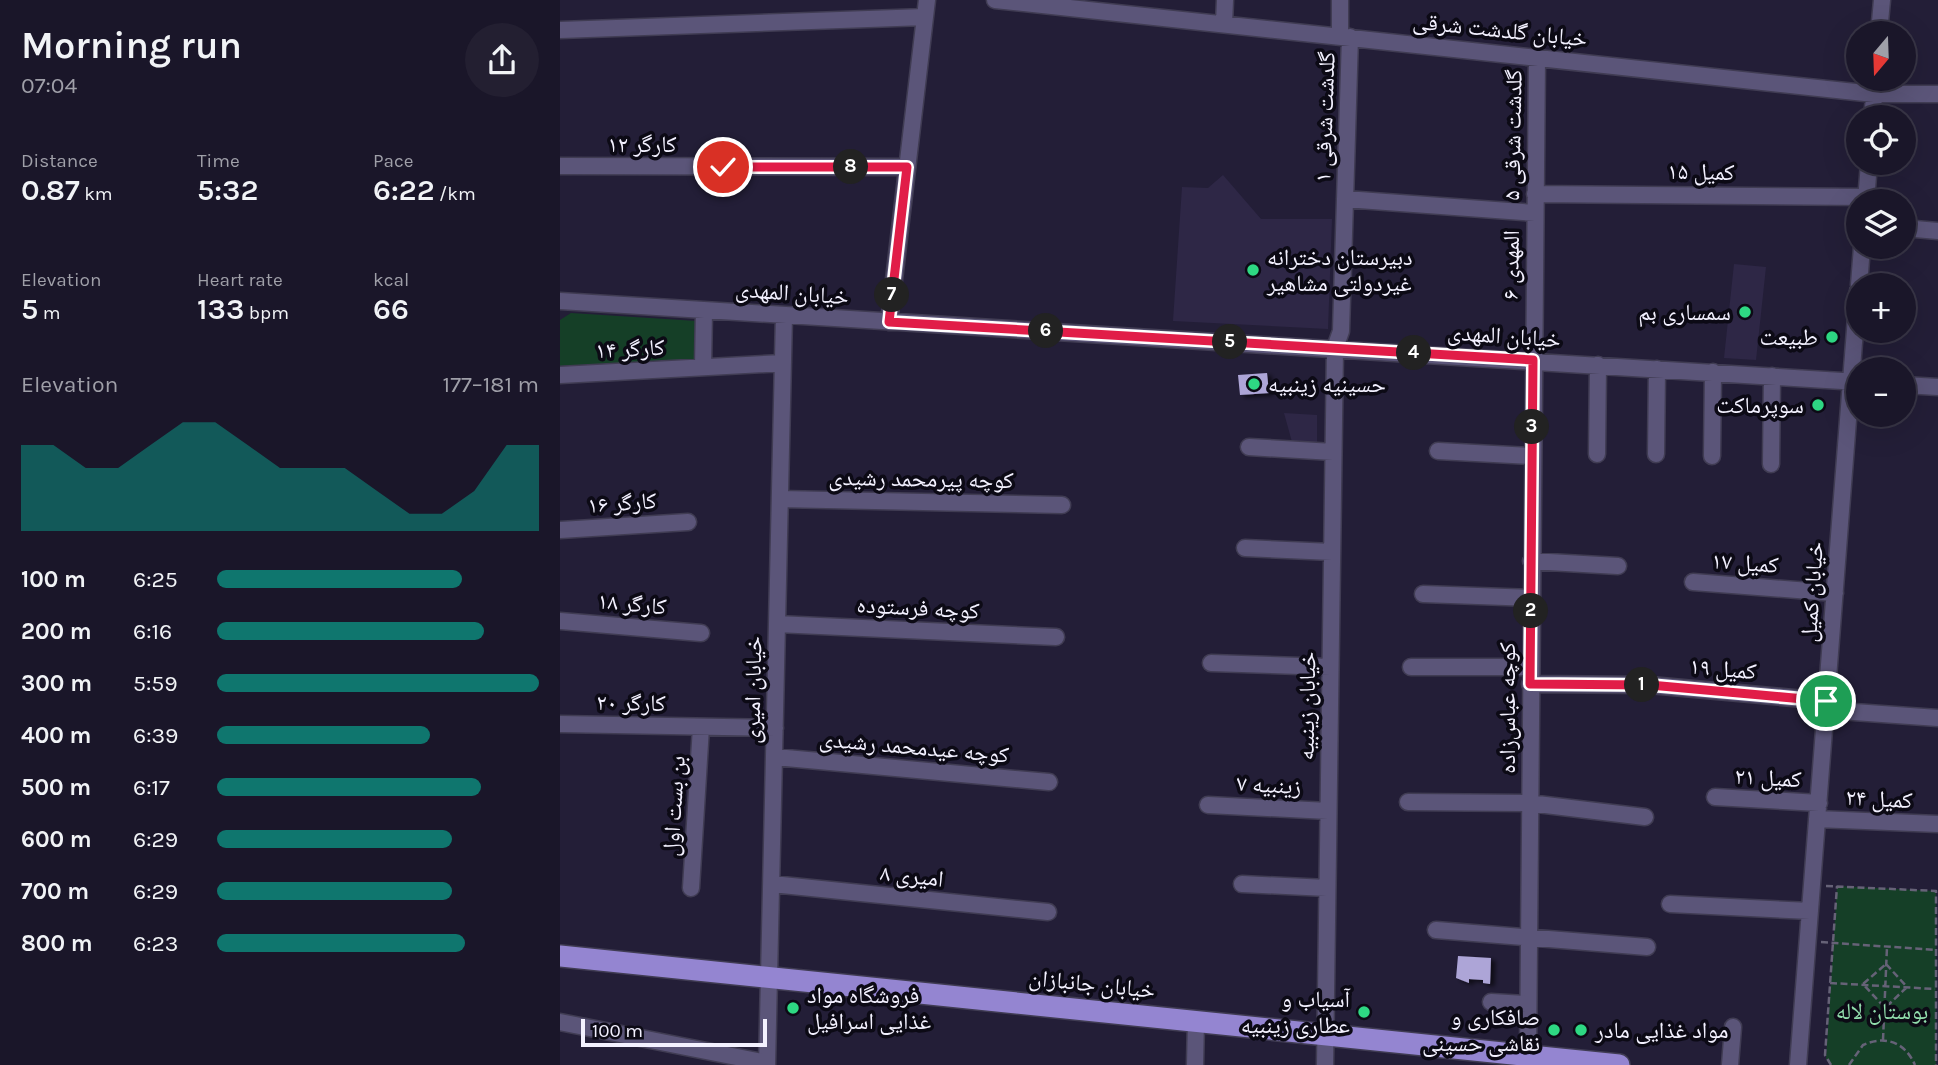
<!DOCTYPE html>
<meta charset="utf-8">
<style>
body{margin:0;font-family:Karla,"Noto Naskh Arabic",sans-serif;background:#231f31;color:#f1f3f6;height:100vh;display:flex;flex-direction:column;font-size:26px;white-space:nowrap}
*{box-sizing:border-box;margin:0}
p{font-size:23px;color:#9f9fa8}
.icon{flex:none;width:38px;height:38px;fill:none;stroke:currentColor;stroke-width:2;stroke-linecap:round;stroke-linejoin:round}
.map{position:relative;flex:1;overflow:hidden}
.sheet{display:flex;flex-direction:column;background:#1a1629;width:560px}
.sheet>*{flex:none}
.needle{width:46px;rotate:199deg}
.controls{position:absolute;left:1286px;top:21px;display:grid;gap:14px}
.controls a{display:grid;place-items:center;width:70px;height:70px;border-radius:50%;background:#1a1629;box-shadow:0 7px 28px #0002,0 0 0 2px #383546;font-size:35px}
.scale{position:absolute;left:21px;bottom:18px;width:186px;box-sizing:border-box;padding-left:7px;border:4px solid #f3f1ff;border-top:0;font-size:19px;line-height:24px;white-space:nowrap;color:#f3f1ff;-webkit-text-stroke:5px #0c0a15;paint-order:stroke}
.pin{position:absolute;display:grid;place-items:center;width:60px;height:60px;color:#fff;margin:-30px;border:4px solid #fff;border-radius:50%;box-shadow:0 2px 7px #0007}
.km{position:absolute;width:35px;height:35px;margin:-18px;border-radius:50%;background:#222;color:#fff;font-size:19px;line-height:35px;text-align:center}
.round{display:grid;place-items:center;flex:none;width:74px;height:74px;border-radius:37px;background:#231f31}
.head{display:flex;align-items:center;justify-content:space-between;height:119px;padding:0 21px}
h1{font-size:38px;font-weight:600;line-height:52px}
.stats{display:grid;grid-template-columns:repeat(3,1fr);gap:10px;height:119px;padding:7px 21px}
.stats div{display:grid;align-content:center}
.stats b{font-size:30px;font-weight:600}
.stats small{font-size:19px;font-weight:400}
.stats p{font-size:19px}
.chart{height:196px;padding:14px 21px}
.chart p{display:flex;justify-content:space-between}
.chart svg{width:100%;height:126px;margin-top:7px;fill:#0f766e;opacity:.7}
ul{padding:0 21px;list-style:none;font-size:23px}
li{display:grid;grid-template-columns:112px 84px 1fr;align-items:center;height:52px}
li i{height:18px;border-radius:9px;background:#0f766e}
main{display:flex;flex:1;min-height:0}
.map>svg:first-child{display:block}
.built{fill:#2e2746}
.green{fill:#153f27}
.building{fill:#ada5d7;filter:url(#shadow)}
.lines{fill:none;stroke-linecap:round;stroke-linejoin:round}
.minor-casing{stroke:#403c53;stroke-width:19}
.major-casing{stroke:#403c53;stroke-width:24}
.path{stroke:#666277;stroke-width:2.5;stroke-dasharray:7 3.5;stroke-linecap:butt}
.minor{stroke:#5b5579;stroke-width:16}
.major{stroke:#9485d1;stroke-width:21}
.route-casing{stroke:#fff;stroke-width:14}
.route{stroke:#e11d48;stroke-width:9}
.poi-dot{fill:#2ed883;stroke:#0c0a15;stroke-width:2.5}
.labels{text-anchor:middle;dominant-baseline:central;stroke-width:7;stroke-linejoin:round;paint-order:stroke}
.street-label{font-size:23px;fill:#f3f1ff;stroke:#0c0a15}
.poi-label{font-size:23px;fill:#f3f1ff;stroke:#0c0a15;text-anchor:end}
.park-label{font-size:23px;fill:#92dead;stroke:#0c0a15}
</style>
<main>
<section class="sheet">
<div class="head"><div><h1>Morning run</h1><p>07:04</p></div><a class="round"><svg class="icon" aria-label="share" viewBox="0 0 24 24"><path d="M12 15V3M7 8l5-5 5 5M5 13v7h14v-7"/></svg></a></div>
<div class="stats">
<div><p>Distance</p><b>0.87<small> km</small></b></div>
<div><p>Time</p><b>5:32</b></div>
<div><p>Pace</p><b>6:22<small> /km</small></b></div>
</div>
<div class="stats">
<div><p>Elevation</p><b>5<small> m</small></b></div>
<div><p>Heart rate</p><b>133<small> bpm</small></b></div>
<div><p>kcal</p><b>66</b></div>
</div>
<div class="chart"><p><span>Elevation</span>177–181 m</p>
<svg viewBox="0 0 160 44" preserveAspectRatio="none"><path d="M0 44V14L10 14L20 22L30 22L40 14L50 6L60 6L70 14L80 22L90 22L100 22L110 30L120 38L130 38L140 30L150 14L160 14V44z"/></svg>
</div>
<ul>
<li><b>100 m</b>6:25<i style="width:76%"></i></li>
<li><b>200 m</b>6:16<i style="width:83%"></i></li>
<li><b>300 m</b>5:59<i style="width:100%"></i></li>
<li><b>400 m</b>6:39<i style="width:66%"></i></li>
<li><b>500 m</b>6:17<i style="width:82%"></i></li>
<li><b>600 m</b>6:29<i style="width:73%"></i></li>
<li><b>700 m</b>6:29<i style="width:73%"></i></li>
<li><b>800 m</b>6:23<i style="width:77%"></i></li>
</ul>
</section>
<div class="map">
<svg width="1378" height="1065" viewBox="0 0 1378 1065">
<defs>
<filter id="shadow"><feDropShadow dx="4.5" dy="2.5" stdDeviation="2" flood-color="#0009"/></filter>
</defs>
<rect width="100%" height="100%" fill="#231e37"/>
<!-- built -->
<path class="built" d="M663 175 701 219H772L768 329 613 321 622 187 648 188Z
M1174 264 1206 267 1196 360 1164 358Z
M724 413 757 415V443L732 442Z"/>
<!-- green -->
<path class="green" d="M11 313 137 321V359L0 366V320Z
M1277 886 1376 891V1065H1271L1266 1059Z"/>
<!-- building -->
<path class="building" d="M707 373 709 393 680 395 678 375Z
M898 956 931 958 930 984 923 983V980L909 979V983L896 978Z"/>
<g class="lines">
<defs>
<path id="minor" d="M435 0 1314 94H1378
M780 0V36
M664 24 665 0
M0 30 365 17
M1319 33 1322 0
M1312 117 1316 79
M0 166 347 167
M975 194 1306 197
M785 199 975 213
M1306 201 1309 163
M1344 228 1378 231
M1299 285 1302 247
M0 301 1298 382
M329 322 367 0
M143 367 144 310
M0 375 223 363
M1344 385 1378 387
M689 447 773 452
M878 451 972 456
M1037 454 1038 365
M1096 454 1097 369
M1152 456 1153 372
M1211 464 1212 376
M220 499 502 505
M0 530 128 522
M685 548 772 552
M971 561 1058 566
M1133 582 1275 593
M863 594 971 598
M0 621 141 633
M217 624 496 637
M651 663 770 667
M851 667H970
M970 684 1090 685 1266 701
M1266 710 1378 718
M0 724 215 728
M215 757 489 782
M1155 797 1259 803
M848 802 969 803 1085 817
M648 805 768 811
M1257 819 1378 824
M212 884 488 912
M682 884 767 888
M131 888 141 727
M1110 904 1250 911
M876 930 1087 947
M931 1002 968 1004
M0 1022 207 1063
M968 1055 977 57
M207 1065 224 315
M635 1065 636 1021
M765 1065 775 348 781 331 790 37
M1170 1065 1173 1027
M1238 1065 1298 291"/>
<path id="major" d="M0 956 1059 1065"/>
</defs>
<!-- minor casing -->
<use href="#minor" class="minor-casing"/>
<!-- major casing -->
<use href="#major" class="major-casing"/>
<!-- path -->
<path class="path" d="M1266 886 1376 891V1065
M1261 942 1376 950
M1326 964 1347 987 1325 1008 1303 984Z
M1270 983 1375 989
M1323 1040 1327 947
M1271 1065 1265 1055 1277 886
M1289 1065 1303 1045C1325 1035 1345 1042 1355 1065"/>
<!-- minor -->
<use href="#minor" class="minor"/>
<!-- major -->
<use href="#major" class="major"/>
</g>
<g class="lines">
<defs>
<path id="route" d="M163 167H347L329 322 973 360 970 684 1090 685 1266 701"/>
</defs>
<!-- route casing -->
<use href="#route" class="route-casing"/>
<!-- route -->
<use href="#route" class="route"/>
</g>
<!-- markers -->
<g class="poi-dot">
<circle cx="693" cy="270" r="7"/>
<circle cx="1185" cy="312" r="7"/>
<circle cx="1272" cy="337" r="7"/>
<circle cx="694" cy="384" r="7"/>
<circle cx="1258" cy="405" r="7"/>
<circle cx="233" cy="1008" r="7"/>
<circle cx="804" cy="1012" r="7"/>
<circle cx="994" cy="1030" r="7"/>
<circle cx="1021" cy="1030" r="7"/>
</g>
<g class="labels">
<!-- street labels -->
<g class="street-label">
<text transform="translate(940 30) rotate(6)">خیابان گلدشت شرقی</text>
<text transform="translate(765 117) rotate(-88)">گلدشت شرقی ۱</text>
<text transform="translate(953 135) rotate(-89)">گلدشت شرقی ۵</text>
<text x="82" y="144">کارگر ۱۲</text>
<text transform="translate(1141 172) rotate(1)">کمیل ۱۵</text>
<text transform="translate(951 265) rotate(-89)">المهدی ۶</text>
<text transform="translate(232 293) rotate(4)">خیابان المهدی</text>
<text transform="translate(944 336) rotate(4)">خیابان المهدی</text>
<text transform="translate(70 349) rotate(-3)">کارگر ۱۴</text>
<text transform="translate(361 479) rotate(1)">کوچه پیرمحمد رشیدی</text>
<text transform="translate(62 503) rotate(-4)">کارگر ۱۶</text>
<text transform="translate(1185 563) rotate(4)">کمیل ۱۷</text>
<text transform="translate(1252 592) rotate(-86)">خیابان کمیل</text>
<text transform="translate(72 604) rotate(5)">کارگر ۱۸</text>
<text transform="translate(358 608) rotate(3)">کوچه فرستوده</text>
<text transform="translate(1163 669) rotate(5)">کمیل ۱۹</text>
<text transform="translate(193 690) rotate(-89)">خیابان امیری</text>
<text transform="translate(71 703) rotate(1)">کارگر ۲۰</text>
<text transform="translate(747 706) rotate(-89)">خیابان زینبیه</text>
<text transform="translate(947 708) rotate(-90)">کوچه عباس‌زاده</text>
<text transform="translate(354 747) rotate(5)">کوچه عیدمحمد رشیدی</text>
<text transform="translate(1208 778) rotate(3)">کمیل ۲۱</text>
<text transform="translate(709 785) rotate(3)">زینبیه ۷</text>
<text transform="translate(1319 799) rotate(3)">کمیل ۲۴</text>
<text transform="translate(114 806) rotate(-86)">بن بست اول</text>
<text transform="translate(352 876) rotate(6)">امیری ۸</text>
<text transform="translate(532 984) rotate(6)">خیابان جانبازان</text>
</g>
<!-- poi labels -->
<g class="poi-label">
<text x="707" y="257" text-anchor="start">دبیرستان دخترانه<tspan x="707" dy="26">غیردولتی مشاهیر</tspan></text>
<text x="1171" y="312">سمساری بم</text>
<text x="1258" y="337">طبیعت</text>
<text x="708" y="384" text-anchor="start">حسینیه زینبیه</text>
<text x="1244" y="405">سوپرماکت</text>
<text x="247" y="995" text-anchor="start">فروشگاه مواد<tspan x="247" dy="26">غذایی اسرافیل</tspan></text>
<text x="790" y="999">آسیاب و<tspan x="790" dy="26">عطاری زینبیه</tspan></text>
<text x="980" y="1017">صافکاری و<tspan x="980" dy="26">نقاشی حسینی</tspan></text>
<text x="1035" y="1030" text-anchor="start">مواد غذایی مادر</text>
</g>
<!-- park labels -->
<g class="park-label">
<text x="1322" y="1011">بوستان لاله</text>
</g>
</g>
</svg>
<div class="controls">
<a><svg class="needle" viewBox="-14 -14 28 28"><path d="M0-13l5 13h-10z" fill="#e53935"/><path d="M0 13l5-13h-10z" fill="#9f9fa8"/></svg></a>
<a><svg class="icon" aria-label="locate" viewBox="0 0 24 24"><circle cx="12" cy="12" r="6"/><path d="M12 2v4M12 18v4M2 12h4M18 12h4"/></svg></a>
<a><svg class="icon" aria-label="layers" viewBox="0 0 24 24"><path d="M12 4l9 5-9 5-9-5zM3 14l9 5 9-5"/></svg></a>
<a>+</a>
<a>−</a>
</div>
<div class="scale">100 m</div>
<div class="pin" style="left:1266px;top:701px;background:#1e9e55"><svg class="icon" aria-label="arrive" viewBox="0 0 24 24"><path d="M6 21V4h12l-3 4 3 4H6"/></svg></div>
<div class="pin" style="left:163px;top:167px;background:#d93025"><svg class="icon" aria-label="check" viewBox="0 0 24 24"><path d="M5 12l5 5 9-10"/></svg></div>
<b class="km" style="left:1082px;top:685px">1</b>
<b class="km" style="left:971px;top:611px">2</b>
<b class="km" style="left:972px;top:427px">3</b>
<b class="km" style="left:854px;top:353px">4</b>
<b class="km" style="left:670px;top:342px">5</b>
<b class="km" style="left:486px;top:331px">6</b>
<b class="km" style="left:332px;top:295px">7</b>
<b class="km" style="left:291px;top:167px">8</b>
</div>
</main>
